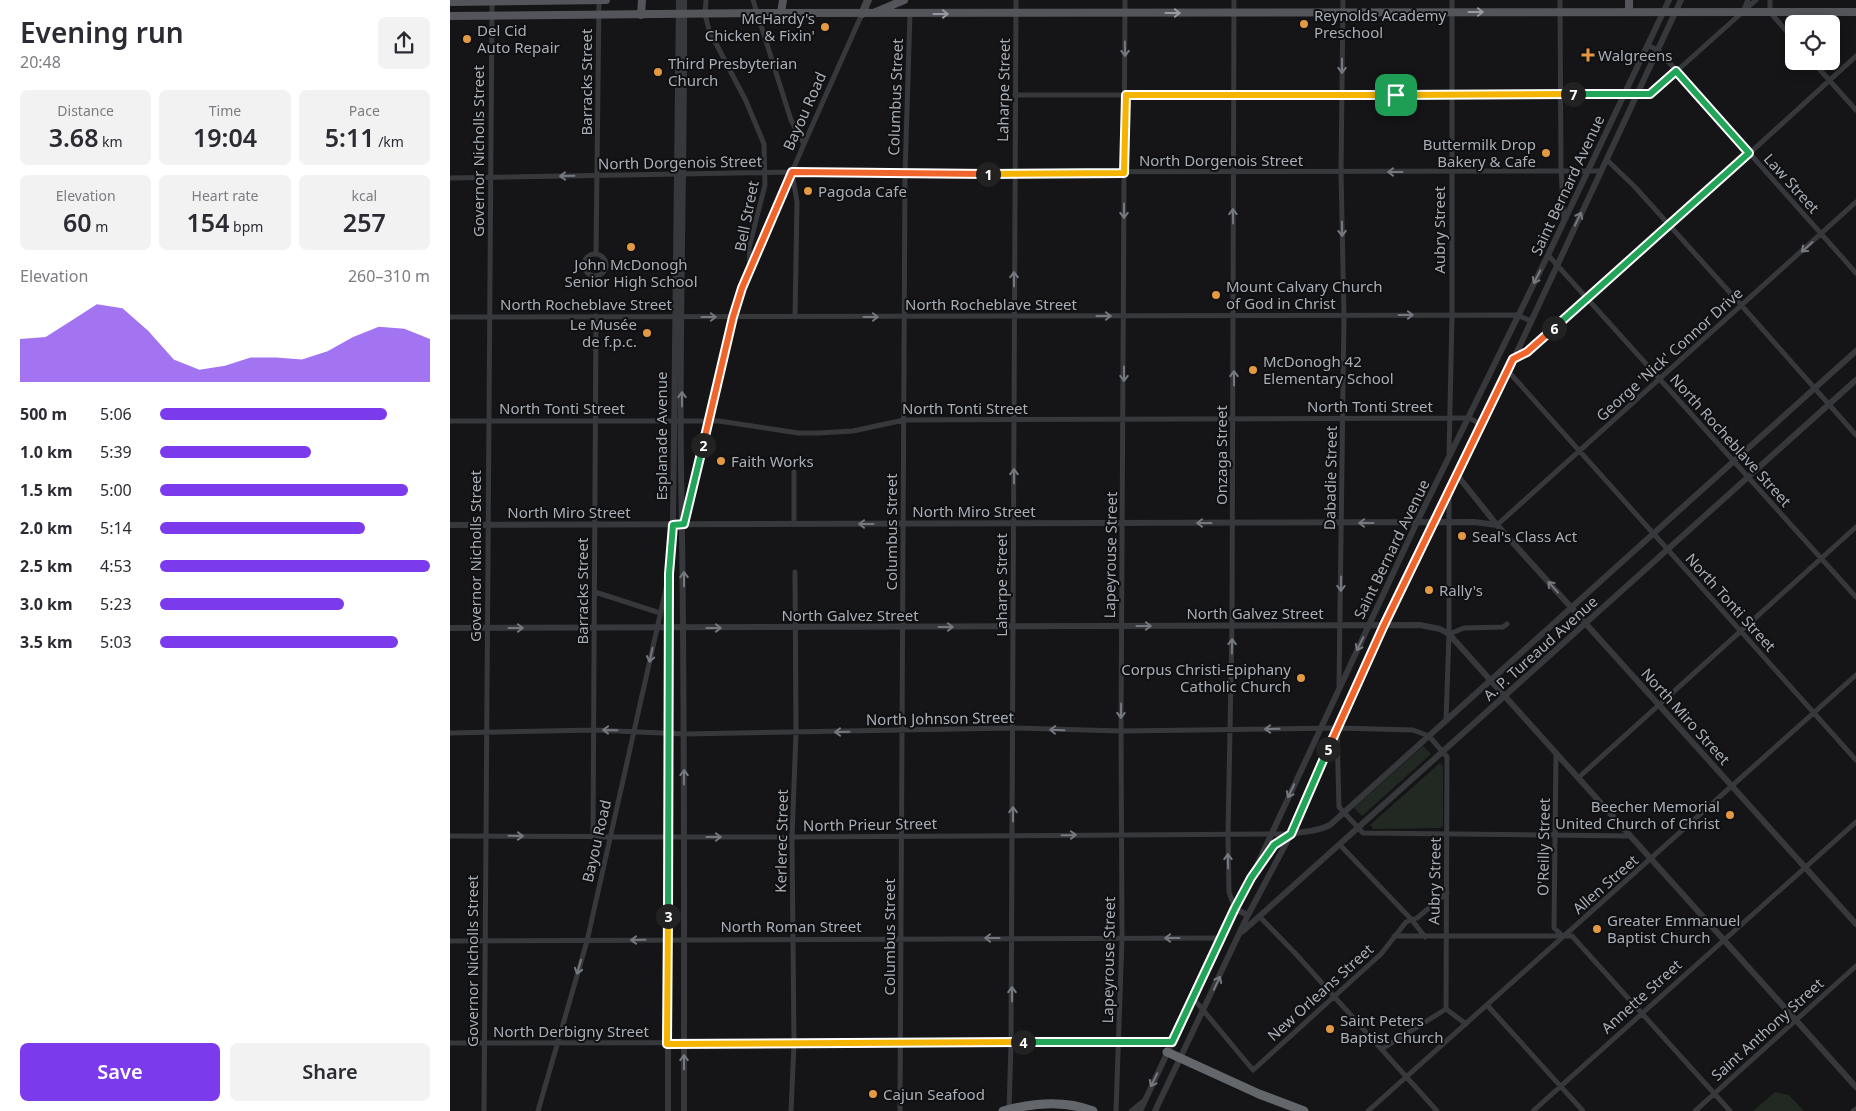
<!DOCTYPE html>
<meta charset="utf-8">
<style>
body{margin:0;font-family:"Noto Sans",sans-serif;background:#f2f2f3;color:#2b2b33;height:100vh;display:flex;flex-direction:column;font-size:19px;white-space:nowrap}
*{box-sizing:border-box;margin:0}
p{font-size:16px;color:#7c7c81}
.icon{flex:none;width:28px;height:28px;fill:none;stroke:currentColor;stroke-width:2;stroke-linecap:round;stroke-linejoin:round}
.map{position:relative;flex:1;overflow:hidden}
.sheet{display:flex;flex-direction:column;background:#fff;width:450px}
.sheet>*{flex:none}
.tools{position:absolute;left:1335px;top:15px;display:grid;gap:10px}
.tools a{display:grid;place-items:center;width:55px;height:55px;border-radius:8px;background:#fff;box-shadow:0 2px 12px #0003;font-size:25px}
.pin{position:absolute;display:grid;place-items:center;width:42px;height:42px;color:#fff;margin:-21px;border-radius:10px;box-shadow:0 2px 8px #0006}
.km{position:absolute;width:25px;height:25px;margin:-12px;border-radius:50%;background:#222;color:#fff;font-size:14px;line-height:25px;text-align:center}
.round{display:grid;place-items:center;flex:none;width:52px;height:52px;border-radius:8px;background:#f2f2f3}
.summary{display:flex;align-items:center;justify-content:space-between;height:85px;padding:0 20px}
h1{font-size:28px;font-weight:600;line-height:38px}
.metrics{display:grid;grid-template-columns:repeat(3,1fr);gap:8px;height:85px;padding:5px 20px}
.metrics div{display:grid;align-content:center;border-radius:8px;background:#f2f2f3;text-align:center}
.metrics b{font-size:25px;font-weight:600}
.metrics small{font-size:14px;font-weight:400}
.metrics p{font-size:14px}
.chart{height:140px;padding:10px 20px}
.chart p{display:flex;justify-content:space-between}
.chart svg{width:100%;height:90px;margin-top:5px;fill:#7c3aed;opacity:.7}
.cta{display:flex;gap:10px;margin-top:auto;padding:10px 20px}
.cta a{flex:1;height:58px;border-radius:8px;background:#7c3aed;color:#fff;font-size:20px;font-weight:600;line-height:58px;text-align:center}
.cta a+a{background:#f2f2f3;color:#2b2b33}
ul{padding:0 20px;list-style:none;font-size:16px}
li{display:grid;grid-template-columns:80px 60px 1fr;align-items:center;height:38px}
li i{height:12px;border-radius:6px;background:#7c3aed}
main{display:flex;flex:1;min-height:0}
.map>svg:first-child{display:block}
.green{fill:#222922}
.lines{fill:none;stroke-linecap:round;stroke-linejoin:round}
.minor{stroke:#37383c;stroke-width:5}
.tertiary{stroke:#37383c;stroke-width:6}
.secondary{stroke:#45474b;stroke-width:8}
.primary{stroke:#53555a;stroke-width:8}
.motorway{stroke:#63676c;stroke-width:9}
.motorway-bridge{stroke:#63676c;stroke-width:9}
.oneway{stroke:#979ca4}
.oneway2{stroke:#75797f}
.split-1-casing{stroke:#fff;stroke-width:10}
.split-2-casing{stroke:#fff;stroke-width:10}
.split-3-casing{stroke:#fff;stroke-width:10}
.split-4-casing{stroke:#fff;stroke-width:10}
.split-5-casing{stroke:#fff;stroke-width:10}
.split-6-casing{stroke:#fff;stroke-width:10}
.split-7-casing{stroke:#fff;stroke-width:10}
.split-8-casing{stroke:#fff;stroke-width:10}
.split-1{stroke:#f5b400;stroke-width:6}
.split-2{stroke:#f0652b;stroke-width:6}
.split-3{stroke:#22a559;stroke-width:6}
.split-4{stroke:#f5b400;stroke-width:6}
.split-5{stroke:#22a559;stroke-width:6}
.split-6{stroke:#f0652b;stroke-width:6}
.split-7{stroke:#22a559;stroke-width:6}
.split-8{stroke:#f5b400;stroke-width:6}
.poi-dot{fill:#e29942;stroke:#101012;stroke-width:2}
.labels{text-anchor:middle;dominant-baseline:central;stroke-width:4;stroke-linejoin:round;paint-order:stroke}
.poi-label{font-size:15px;fill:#a8aeb6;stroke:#101012;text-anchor:start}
.street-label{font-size:15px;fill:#a8aeb6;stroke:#101012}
</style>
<main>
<section class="sheet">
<div class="summary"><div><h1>Evening run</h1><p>20:48</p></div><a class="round"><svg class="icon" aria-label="share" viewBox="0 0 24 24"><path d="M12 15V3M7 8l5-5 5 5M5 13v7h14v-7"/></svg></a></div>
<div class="metrics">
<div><p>Distance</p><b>3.68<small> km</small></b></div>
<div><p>Time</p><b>19:04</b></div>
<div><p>Pace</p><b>5:11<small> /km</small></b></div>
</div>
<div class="metrics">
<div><p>Elevation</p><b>60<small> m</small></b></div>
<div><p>Heart rate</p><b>154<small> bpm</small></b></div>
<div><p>kcal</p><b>257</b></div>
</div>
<div class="chart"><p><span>Elevation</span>260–310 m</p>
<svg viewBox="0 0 160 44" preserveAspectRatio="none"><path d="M0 44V23L10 22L20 14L30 6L40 8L50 19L60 33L70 38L80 36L90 32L100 32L110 33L120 29L130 22L140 17L150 18L160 23V44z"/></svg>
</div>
<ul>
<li><b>500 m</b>5:06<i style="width:84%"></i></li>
<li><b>1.0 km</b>5:39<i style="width:56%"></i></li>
<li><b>1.5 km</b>5:00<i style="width:92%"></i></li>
<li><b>2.0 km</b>5:14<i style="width:76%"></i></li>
<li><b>2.5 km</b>4:53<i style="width:100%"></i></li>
<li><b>3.0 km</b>5:23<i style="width:68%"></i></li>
<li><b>3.5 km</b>5:03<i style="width:88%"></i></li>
</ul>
<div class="cta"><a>Save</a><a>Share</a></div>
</section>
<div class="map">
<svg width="1406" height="1111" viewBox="0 0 1406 1111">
<rect width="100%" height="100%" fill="#151517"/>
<!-- green -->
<path class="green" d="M973 746 981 754 912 816 904 808Z
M990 763 993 766V826L990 828 923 829 920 825Z
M1325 1092 1339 1095 1354 1111H1303Z"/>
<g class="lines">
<!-- minor -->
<path class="minor" d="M256 0 255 14 259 30 296 101 314 144 315 185 299 248 300 267
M303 0 341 120 354 144
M784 0 782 626 778 834 779 892 785 909
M1110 0 1111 170 1114 220
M1320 0V12L1344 40
M1294 9 1298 0
M1197 45 1208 50 1406 273
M1362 61 1406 110
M565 95H1200L1306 0
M1157 160 1185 187 1292 306 1406 435
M342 173 347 202 345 317
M0 178 342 172 1151 171
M134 265a11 11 0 1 1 22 0a11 11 0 1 1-22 0Z
M146 254 149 0
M1098 255 1406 597
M0 317 1067 315 1081 321
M1063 359 1077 352 1220 226 1406 56
M1058 371 1406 760
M0 421H269L348 433H368L403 431 454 420 1000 418H1019L1031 424
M999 454 1002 315V0
M344 472V524
M234 520 261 421 283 317 292 288 354 144 412 14
M1047 525 1406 202
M145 592 210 613
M999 634 1014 628 1053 627 1057 624
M889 686 894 315 891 172 893 0
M996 721 999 634V494
M887 731 889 807 913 833 1180 836
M0 733 144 730 235 734 563 728 671 731 887 728 963 730 979 736 997 757 996 1009 1016 1024
M1106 753 1104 928 1113 936
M1128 778 1406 527
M0 836 342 837 839 834
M143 837 146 316
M890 845 962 920 975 937
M809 916 845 953 987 1111
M944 936H1122L1280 1111
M0 941 771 938
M743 998 803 1070 931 954 956 922 967 918 997 893
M1037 1005 1133 1111
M0 1043 722 1042
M932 1049 996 1009
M34 1111 42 2
M88 1111 137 941 217 584
M341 1111 344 1044 342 837 346 733 345 572
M450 1111 455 174 460 14
M559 1111 561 1043 566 0
M666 1111 672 938 671 731 675 0
M918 1111 1406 675
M1083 1111 1406 822
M1245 1111 1406 966
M1403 1111 1406 1109"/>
<!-- tertiary -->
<path class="tertiary" d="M234 0C235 156 229 313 231 469 235 683 234 897 234 1111
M1007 475 1047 525
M0 525 1024 522 1047 525 1406 924
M0 628 970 625 990 629 999 634 1406 1087
M811 863C819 851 828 837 842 834 858 830 864 833 880 825L1406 351
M785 909 798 915
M793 931 1406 380
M218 1111V596L223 525 229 0
M682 1111 693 1102
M690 1111 785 909 801 878 967 522 1098 255 1219 0
M705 1111 798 915 841 834 934 625 1058 371 1231 0"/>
<!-- secondary -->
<path class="secondary" d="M412 14 418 0"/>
<!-- primary -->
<path class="primary" d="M1179 0V12
M0 2 156 0
M426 12 454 0
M331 13 333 0
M191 15 192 0
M0 16 307 13 1406 12"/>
<!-- motorway -->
<path class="motorway" d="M717 1052 809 1094 854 1111"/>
<!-- motorway-bridge -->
<path class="motorway-bridge" d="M553 1111C582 1103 614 1100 643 1111"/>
</g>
<!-- one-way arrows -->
<defs><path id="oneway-shaft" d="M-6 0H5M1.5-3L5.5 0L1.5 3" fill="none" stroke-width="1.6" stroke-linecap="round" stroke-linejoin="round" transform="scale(1.25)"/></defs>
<g class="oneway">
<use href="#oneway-shaft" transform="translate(1026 12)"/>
<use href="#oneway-shaft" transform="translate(723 13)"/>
<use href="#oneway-shaft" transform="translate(491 14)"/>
</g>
<g class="oneway2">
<use href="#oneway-shaft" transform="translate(675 49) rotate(89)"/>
<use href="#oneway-shaft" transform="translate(892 66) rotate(90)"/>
<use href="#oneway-shaft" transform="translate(945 172) rotate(180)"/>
<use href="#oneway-shaft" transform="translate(117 176) rotate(179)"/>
<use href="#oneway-shaft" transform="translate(674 211) rotate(90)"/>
<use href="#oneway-shaft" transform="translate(783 216) rotate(-91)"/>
<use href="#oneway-shaft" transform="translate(1128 219) rotate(-65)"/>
<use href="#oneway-shaft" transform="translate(892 229) rotate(89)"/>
<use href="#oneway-shaft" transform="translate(1357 247) rotate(138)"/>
<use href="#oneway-shaft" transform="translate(1087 277) rotate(117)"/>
<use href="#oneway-shaft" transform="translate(564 279) rotate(-90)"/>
<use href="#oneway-shaft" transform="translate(956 315)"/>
<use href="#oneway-shaft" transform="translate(654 316)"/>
<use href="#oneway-shaft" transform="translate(259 317)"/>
<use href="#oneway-shaft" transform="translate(421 317)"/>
<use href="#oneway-shaft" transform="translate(674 374) rotate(90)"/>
<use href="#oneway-shaft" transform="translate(784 378) rotate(-90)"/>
<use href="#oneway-shaft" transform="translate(232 399) rotate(-90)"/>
<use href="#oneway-shaft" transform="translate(564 476) rotate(-90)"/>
<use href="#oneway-shaft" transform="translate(754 523) rotate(180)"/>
<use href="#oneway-shaft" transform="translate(916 523) rotate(180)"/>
<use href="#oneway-shaft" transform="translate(416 524) rotate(180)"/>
<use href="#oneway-shaft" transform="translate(234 579) rotate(-90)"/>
<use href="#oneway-shaft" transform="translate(891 584) rotate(91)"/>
<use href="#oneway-shaft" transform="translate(1103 587) rotate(-132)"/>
<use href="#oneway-shaft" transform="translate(694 626)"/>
<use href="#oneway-shaft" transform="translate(496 627)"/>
<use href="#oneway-shaft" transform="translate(66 628)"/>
<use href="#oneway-shaft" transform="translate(264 628)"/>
<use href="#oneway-shaft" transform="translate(910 644) rotate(116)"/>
<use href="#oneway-shaft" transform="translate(782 646) rotate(-89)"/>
<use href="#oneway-shaft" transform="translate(201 655) rotate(102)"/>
<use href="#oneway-shaft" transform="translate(671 711) rotate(91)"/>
<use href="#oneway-shaft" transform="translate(822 729) rotate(179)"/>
<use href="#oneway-shaft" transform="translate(160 730) rotate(-179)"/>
<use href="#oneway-shaft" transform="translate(607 730) rotate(-178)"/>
<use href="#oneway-shaft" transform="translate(392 732) rotate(179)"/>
<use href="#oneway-shaft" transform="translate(234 777) rotate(-89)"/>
<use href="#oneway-shaft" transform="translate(841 791) rotate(115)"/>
<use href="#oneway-shaft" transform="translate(563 814) rotate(-90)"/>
<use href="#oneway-shaft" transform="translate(619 835) rotate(-1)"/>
<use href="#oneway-shaft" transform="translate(66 836) rotate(1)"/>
<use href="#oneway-shaft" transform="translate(264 837)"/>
<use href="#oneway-shaft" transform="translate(778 861) rotate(-91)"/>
<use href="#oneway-shaft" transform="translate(542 938) rotate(180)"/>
<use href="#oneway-shaft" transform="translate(722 938) rotate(-180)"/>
<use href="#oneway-shaft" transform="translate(188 940) rotate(179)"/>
<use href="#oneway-shaft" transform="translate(129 967) rotate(106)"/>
<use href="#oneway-shaft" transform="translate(767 983) rotate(-64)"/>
<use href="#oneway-shaft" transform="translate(562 994) rotate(-90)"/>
<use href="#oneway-shaft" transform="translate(234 1062) rotate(-90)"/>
<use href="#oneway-shaft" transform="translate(704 1080) rotate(116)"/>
</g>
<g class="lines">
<defs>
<path id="split-1" d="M538 174 674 173 676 95H946"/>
<path id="split-2" d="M253 445 283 317 292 288 342 172 538 174"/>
<path id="split-3" d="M218 916 219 574 223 525 234 524 253 445"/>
<path id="split-4" d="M218 916 217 1044 573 1042"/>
<path id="split-5" d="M573 1042H722L785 908 801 878 824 845 841 834 878 749"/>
<path id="split-6" d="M878 749 934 625 1063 359 1077 352 1104 328"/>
<path id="split-7" d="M1104 328 1299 153 1226 71 1200 94H1123"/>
<path id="split-8" d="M946 95 1123 94"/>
</defs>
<!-- split-1 casing -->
<use href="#split-1" class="split-1-casing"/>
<!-- split-2 casing -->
<use href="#split-2" class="split-2-casing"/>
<!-- split-3 casing -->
<use href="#split-3" class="split-3-casing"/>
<!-- split-4 casing -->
<use href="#split-4" class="split-4-casing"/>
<!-- split-5 casing -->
<use href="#split-5" class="split-5-casing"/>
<!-- split-6 casing -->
<use href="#split-6" class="split-6-casing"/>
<!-- split-7 casing -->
<use href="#split-7" class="split-7-casing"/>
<!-- split-8 casing -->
<use href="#split-8" class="split-8-casing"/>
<!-- split-1 -->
<use href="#split-1" class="split-1"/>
<!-- split-2 -->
<use href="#split-2" class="split-2"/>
<!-- split-3 -->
<use href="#split-3" class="split-3"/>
<!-- split-4 -->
<use href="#split-4" class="split-4"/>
<!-- split-5 -->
<use href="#split-5" class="split-5"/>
<!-- split-6 -->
<use href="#split-6" class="split-6"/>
<!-- split-7 -->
<use href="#split-7" class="split-7"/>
<!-- split-8 -->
<use href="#split-8" class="split-8"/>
</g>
<!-- markers -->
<g class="poi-dot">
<circle cx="854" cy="24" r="5"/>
<circle cx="375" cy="27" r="5"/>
<circle cx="17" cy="39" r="5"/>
<path d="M1135.5 47.5h5v5h5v5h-5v5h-5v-5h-5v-5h5z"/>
<circle cx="208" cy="72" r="5"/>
<circle cx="1096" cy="153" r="5"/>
<circle cx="358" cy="191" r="5"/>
<circle cx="181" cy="247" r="5"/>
<circle cx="766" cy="295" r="5"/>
<circle cx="197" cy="333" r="5"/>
<circle cx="803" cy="370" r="5"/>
<circle cx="271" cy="461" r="5"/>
<circle cx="1012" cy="536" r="5"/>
<circle cx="979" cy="590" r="5"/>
<circle cx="851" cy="678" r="5"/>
<circle cx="1280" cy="815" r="5"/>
<circle cx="1147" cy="929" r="5"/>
<circle cx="880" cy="1029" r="5"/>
<circle cx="423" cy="1094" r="5"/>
</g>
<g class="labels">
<!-- poi labels -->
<g class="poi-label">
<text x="864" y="15">Reynolds Academy<tspan x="864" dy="17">Preschool</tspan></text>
<text x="365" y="18" text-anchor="end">McHardy's<tspan x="365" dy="17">Chicken &amp; Fixin'</tspan></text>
<text x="27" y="30">Del Cid<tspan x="27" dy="17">Auto Repair</tspan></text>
<text x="1148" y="55">Walgreens</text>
<text x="218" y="63">Third Presbyterian<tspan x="218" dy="17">Church</tspan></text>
<text x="1086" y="144" text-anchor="end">Buttermilk Drop<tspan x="1086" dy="17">Bakery &amp; Cafe</tspan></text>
<text x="368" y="191">Pagoda Cafe</text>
<text x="181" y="264" text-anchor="middle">John McDonogh<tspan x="181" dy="17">Senior High School</tspan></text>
<text x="776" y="286">Mount Calvary Church<tspan x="776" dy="17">of God in Christ</tspan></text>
<text x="187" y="324" text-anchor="end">Le Musée<tspan x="187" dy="17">de f.p.c.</tspan></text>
<text x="813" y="361">McDonogh 42<tspan x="813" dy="17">Elementary School</tspan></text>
<text x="281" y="461">Faith Works</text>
<text x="1022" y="536">Seal's Class Act</text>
<text x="989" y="590">Rally's</text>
<text x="841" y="669" text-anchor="end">Corpus Christi-Epiphany<tspan x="841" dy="17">Catholic Church</tspan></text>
<text x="1270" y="806" text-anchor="end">Beecher Memorial<tspan x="1270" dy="17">United Church of Christ</tspan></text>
<text x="1157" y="920">Greater Emmanuel<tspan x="1157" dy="17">Baptist Church</tspan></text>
<text x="890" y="1020">Saint Peters<tspan x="890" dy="17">Baptist Church</tspan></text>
<text x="433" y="1094">Cajun Seafood</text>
</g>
<!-- street labels -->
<g class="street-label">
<text transform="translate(136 82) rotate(-90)">Barracks Street</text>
<text transform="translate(553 90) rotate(-89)">Laharpe Street</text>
<text transform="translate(445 97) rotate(-88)">Columbus Street</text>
<text transform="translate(354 111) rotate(-66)">Bayou Road</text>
<text transform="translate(28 151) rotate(-90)">Governor Nicholls Street</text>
<text x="771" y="160">North Dorgenois Street</text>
<text transform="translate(230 162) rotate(-1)">North Dorgenois Street</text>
<text transform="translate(1342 183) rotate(48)">Law Street</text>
<text transform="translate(1117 185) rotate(-65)">Saint Bernard Avenue</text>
<text transform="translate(296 216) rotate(-79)">Bell Street</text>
<text transform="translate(989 230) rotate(-90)">Aubry Street</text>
<text x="136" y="304">North Rocheblave Street</text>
<text x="541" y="304">North Rocheblave Street</text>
<text transform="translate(1219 354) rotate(-42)">George 'Nick' Connor Drive</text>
<text x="920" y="406">North Tonti Street</text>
<text x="112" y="408">North Tonti Street</text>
<text x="515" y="408">North Tonti Street</text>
<text transform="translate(211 436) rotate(-90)">Esplanade Avenue</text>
<text transform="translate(1281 440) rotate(48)">North Rocheblave Street</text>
<text transform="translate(771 455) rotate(-90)">Onzaga Street</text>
<text transform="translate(880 478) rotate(-89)">Dabadie Street</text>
<text x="524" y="511">North Miro Street</text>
<text x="119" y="512">North Miro Street</text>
<text transform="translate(441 532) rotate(-90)">Columbus Street</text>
<text transform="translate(941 549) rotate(-64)">Saint Bernard Avenue</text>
<text transform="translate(660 555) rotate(-89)">Lapeyrouse Street</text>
<text transform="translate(25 556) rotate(-90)">Governor Nicholls Street</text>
<text transform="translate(551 585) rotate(-90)">Laharpe Street</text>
<text transform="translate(132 591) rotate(-90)">Barracks Street</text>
<text transform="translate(1281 602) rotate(48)">North Tonti Street</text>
<text x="805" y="613">North Galvez Street</text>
<text x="400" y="615">North Galvez Street</text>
<text transform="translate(1090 648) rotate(-42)">A. P. Tureaud Avenue</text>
<text transform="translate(1236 716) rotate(48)">North Miro Street</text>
<text transform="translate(490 718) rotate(-1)">North Johnson Street</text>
<text transform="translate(420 824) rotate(-1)">North Prieur Street</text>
<text transform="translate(146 841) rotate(-77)">Bayou Road</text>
<text transform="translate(331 841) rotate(-89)">Kerlerec Street</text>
<text transform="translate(1093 847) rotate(-89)">O'Reilly Street</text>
<text transform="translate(984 881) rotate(-89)">Aubry Street</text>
<text transform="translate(1155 884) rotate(-41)">Allen Street</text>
<text x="341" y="926">North Roman Street</text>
<text transform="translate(439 937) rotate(-90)">Columbus Street</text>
<text transform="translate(658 960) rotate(-89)">Lapeyrouse Street</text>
<text transform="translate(22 961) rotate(-90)">Governor Nicholls Street</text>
<text transform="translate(870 992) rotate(-42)">New Orleans Street</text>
<text transform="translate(1191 996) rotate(-42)">Annette Street</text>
<text transform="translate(1317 1029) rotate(-42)">Saint Anthony Street</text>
<text x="121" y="1031">North Derbigny Street</text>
</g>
</g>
</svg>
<div class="tools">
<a><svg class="icon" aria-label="locate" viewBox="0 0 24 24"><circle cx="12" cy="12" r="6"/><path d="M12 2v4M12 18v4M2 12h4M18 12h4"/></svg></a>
</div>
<div class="pin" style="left:946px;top:95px;background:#1e9e55"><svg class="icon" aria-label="arrive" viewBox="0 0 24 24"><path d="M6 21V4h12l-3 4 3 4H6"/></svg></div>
<b class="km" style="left:538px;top:174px">1</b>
<b class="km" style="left:253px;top:445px">2</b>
<b class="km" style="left:218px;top:916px">3</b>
<b class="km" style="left:573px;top:1042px">4</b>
<b class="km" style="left:878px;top:749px">5</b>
<b class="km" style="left:1104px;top:328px">6</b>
<b class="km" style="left:1123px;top:94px">7</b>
</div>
</main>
